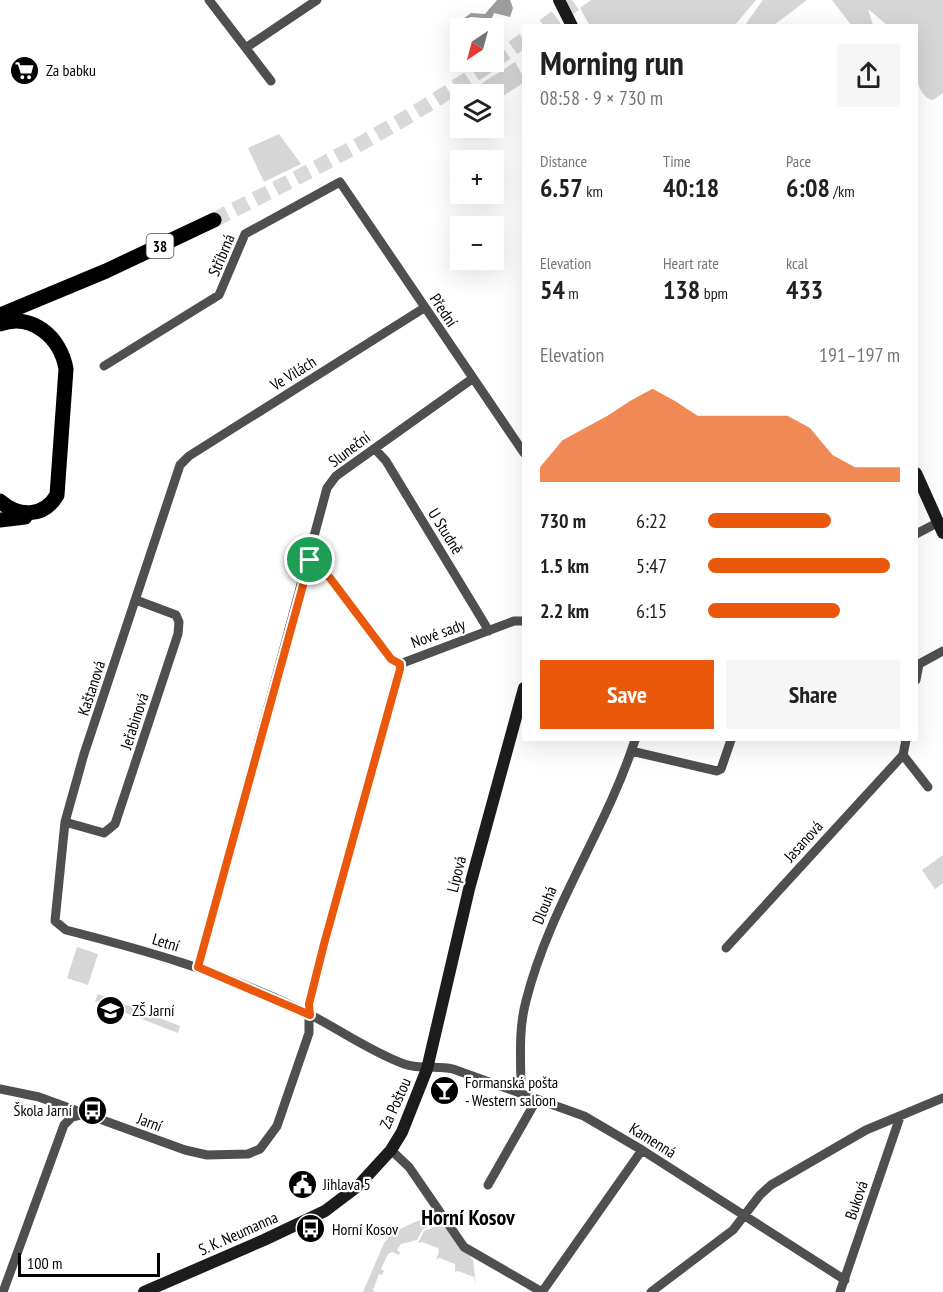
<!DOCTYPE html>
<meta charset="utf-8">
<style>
body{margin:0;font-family:"PT Sans Narrow",sans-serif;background:#f6f6f6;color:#202124;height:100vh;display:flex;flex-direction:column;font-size:22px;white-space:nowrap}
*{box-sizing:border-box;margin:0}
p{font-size:20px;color:#757577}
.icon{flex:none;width:33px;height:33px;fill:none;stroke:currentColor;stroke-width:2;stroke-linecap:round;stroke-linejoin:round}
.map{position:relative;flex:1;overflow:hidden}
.drawer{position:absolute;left:522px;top:24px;width:396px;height:717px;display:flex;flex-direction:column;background:#fff;border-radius:0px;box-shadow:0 6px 24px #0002}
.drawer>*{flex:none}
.needle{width:39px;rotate:216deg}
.tools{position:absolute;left:450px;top:18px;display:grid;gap:12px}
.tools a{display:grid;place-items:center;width:54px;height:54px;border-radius:0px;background:#fff;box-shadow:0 6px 24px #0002;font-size:30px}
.scale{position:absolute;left:18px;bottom:15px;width:142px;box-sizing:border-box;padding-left:6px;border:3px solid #000;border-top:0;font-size:16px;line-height:21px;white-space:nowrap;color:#000;-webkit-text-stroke:4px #fff;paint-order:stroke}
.pin{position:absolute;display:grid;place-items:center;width:51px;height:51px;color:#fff;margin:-26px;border:3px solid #fff;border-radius:50%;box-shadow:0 2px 6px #0007}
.round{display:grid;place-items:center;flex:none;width:63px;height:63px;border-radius:0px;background:#f6f6f6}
.overview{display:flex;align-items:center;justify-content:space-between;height:102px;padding:0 18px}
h1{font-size:33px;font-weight:600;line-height:45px}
.figures{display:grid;grid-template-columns:repeat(3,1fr);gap:9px;height:102px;padding:6px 18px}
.figures div{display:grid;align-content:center}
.figures b{font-size:26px;font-weight:600}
.figures small{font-size:16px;font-weight:400}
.figures p{font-size:16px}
.chart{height:168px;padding:12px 18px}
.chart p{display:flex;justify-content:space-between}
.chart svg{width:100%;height:108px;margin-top:6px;fill:#ea580c;opacity:.7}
.button{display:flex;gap:12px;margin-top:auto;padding:12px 18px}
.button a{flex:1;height:69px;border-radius:0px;background:#ea580c;color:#fff;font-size:24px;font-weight:600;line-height:69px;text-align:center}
.button a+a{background:#f6f6f6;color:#202124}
ul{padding:0 18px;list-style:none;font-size:20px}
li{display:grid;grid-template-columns:96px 72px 1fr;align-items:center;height:45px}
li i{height:15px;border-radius:8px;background:#ea580c}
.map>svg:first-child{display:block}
.green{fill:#d6d6d6}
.water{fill:#9d9d9d}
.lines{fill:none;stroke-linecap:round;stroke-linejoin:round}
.primary-tunnel{stroke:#d9d9d9;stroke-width:15;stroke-dasharray:15 8;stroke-linecap:butt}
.street{stroke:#4f4f4f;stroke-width:9}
.secondary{stroke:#1c1c1c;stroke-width:12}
.primary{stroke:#000;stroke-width:15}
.route-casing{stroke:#fff;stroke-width:12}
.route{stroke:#ea580c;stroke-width:8}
.labels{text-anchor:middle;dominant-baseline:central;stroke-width:4.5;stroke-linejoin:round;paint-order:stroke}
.shield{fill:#fff;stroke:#4c4c4c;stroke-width:1.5}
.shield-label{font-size:15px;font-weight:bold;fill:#000}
.poi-label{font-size:16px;fill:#000;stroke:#fff;text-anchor:start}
.street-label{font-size:16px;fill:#000;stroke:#fff}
.district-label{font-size:22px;font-weight:bold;fill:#000;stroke:#fff}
</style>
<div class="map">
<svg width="943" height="1292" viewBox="0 0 943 1292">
<rect width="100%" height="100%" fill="#fff"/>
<!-- green -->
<path class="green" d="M591 0H756L735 25 590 26 580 8Z
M763 0H807L774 25H745Z
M832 0H943V93L933 100C909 95 916 45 916 26L887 25 868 9 873 25H851Z
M515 62 523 76V83L494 102V94H490L482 83Z
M279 134 301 164 264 182 248 148Z
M943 855V883L935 889 922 870Z
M77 947 98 954 88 985 67 978Z
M98 994 180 1026 178 1033 95 1001Z
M429 1216 433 1219 432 1223 437 1224 423 1229 417 1240 401 1244 397 1250 400 1252 399 1255 392 1252 388 1254 381 1269 384 1271 382 1275 379 1274 373 1290 375 1292H363L384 1243C395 1228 413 1224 429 1216Z
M443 1223 473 1260 476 1286 474 1277 458 1271 455 1272V1264L440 1258 436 1259 439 1252 438 1248 422 1242 418 1243 424 1231Z"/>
<!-- water -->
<path class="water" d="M497 0H510L513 8 510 17 494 13 488 28H482L487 23 484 18 470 17 457 31 460 34V48L452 47 458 23 471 13 485 14Z"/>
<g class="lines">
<!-- primary-tunnel -->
<path class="primary-tunnel" d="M544 26 580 0
M494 61 524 40
M214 220C309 172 406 123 493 62"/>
<!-- street -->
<path class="street" d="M209 0 271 81
M247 47 317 0
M424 308 189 456 180 465 84 754 65 822 55 921 66 930C144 950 222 972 295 1007 332 1024 366 1050 404 1064 421 1070 437 1065 453 1069L584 1116 642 1150 845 1280
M104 366 219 295 245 234 340 182 524 453
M375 449 386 461 489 631
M916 534 939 522
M310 559 330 578 391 659 400 664
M916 663 919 664 943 651
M400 664 514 621H524
M916 680 919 664
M631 751 717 771 721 769 731 740
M903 755 928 787
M65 822 104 833 115 824 178 634 179 622 176 615 136 600
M726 948 903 755 906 740
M198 967 327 488 336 476 472 379
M0 1089 39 1097 185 1150 207 1155 248 1154 260 1149 277 1126 309 1033V1004L400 664
M521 1092C521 1062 518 1030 526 1001 549 908 606 830 635 740
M391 1150 409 1167 464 1247 542 1292
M488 1185 537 1099
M3 1292 64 1125 72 1117 85 1114
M542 1292 642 1150
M651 1292 733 1230 760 1195 771 1185 866 1130 943 1098
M840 1292 900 1117"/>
<!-- secondary -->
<path class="secondary" d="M559 0 572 26
M916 473 943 533
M144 1292 264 1240 325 1211 358 1186 391 1150 402 1132 427 1069 469 889 524 688"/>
<!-- primary -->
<path class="primary" d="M0 315 106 271 214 220
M0 324C32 312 61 338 66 369L57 495C44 518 18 517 0 501
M0 520 25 517"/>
</g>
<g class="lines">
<defs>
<path id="route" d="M310 560 330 578 391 659 400 664V669L324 944 309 1004 310 1015 198 967Z"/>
</defs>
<!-- route casing -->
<use href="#route" class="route-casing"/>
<!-- route -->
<use href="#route" class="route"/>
</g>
<!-- icons -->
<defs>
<symbol id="supermarket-disc" viewBox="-11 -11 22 22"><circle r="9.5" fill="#000" stroke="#fff"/><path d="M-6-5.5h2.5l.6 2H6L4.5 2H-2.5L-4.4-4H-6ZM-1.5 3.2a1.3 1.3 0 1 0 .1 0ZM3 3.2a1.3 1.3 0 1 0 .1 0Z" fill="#fff"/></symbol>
<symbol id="school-disc" viewBox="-11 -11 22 22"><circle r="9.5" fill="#000" stroke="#fff"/><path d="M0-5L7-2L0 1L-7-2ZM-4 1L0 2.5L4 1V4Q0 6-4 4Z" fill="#fff"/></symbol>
<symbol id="bar-disc" viewBox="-11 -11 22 22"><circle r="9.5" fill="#000" stroke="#fff"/><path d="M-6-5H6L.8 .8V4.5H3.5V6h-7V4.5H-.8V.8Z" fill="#fff"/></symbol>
<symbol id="bus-disc" viewBox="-11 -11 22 22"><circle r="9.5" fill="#000" stroke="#fff"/><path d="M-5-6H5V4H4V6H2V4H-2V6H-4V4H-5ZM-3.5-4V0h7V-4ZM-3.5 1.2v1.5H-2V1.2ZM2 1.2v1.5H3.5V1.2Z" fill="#fff"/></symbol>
<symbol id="civic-disc" viewBox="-11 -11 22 22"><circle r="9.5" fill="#000" stroke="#fff"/><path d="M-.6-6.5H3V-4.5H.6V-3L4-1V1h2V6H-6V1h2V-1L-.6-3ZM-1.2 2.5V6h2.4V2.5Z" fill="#fff"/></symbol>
</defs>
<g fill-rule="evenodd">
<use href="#supermarket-disc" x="8" y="54" width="33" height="33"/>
<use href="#school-disc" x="94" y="994" width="33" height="33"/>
<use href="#bar-disc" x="428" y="1074" width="33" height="33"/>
<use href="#bus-disc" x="76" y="1094" width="33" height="33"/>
<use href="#civic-disc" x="286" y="1168" width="33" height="33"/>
<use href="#bus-disc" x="294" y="1212" width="33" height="33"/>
</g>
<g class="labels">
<!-- shield labels -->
<rect class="shield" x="146.5" y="234" width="27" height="24" rx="4.5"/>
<g class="shield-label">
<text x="160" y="246">38</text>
</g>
<!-- poi labels -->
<g class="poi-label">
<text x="46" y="70">Za babku</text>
<text x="132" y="1010">ZŠ Jarní</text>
<text x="465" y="1082">Formanská pošta<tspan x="465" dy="18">- Western saloon</tspan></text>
<text x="72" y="1110" text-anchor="end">Škola Jarní</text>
<text x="323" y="1184">Jihlava 5</text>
<text x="332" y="1229">Horní Kosov</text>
</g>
<!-- street labels -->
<g class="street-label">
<text transform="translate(221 255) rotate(-67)">Stříbrná</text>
<text transform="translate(444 310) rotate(56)">Přední</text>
<text transform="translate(293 373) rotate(-32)">Ve Vilách</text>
<text transform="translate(349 449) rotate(-37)">Sluneční</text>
<text transform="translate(446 531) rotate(58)">U Studně</text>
<text transform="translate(438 633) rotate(-20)">Nové sady</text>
<text transform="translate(91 688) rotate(-72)">Kaštanová</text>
<text transform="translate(134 721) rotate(-72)">Jeřabinová</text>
<text transform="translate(803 841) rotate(-48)">Jasanová</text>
<text transform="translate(456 874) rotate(-76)">Lípová</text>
<text transform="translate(544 905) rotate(-68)">Dlouhá</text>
<text transform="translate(166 942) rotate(17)">Letní</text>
<text transform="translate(395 1103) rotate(-66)">Za Poštou</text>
<text transform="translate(150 1122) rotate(21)">Jarní</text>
<text transform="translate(653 1140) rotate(32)">Kamenná</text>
<text transform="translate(856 1200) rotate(-71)">Buková</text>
<text transform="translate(238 1233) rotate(-24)">S. K. Neumanna</text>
</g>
<!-- district labels -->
<g class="district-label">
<text x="468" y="1217">Horní Kosov</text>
</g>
</g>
</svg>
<div class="tools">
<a><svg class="needle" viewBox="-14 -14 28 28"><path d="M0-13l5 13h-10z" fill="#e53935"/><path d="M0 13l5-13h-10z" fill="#757577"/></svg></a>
<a><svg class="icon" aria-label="layers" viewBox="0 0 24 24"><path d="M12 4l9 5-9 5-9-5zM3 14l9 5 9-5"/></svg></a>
<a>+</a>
<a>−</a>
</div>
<div class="scale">100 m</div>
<div class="pin" style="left:310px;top:560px;background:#1e9e55"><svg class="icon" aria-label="arrive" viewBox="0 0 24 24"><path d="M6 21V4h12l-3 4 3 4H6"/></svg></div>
<section class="drawer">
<div class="overview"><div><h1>Morning run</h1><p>08:58 · 9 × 730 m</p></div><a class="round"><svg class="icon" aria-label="share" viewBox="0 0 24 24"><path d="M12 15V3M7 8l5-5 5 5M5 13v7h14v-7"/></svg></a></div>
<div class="figures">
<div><p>Distance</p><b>6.57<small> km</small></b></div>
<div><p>Time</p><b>40:18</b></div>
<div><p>Pace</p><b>6:08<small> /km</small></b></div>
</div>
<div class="figures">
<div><p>Elevation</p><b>54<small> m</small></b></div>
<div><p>Heart rate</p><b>138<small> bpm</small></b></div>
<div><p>kcal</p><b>433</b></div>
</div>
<div class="chart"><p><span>Elevation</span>191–197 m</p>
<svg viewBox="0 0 160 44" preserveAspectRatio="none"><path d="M0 44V38L10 27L20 22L30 17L40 11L50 6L60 11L70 17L80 17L90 17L100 17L110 17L120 22L130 33L140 38L150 38L160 38V44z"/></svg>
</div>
<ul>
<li><b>730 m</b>6:22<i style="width:64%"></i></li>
<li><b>1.5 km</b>5:47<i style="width:95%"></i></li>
<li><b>2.2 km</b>6:15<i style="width:69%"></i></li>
</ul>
<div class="button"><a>Save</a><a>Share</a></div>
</section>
</div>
